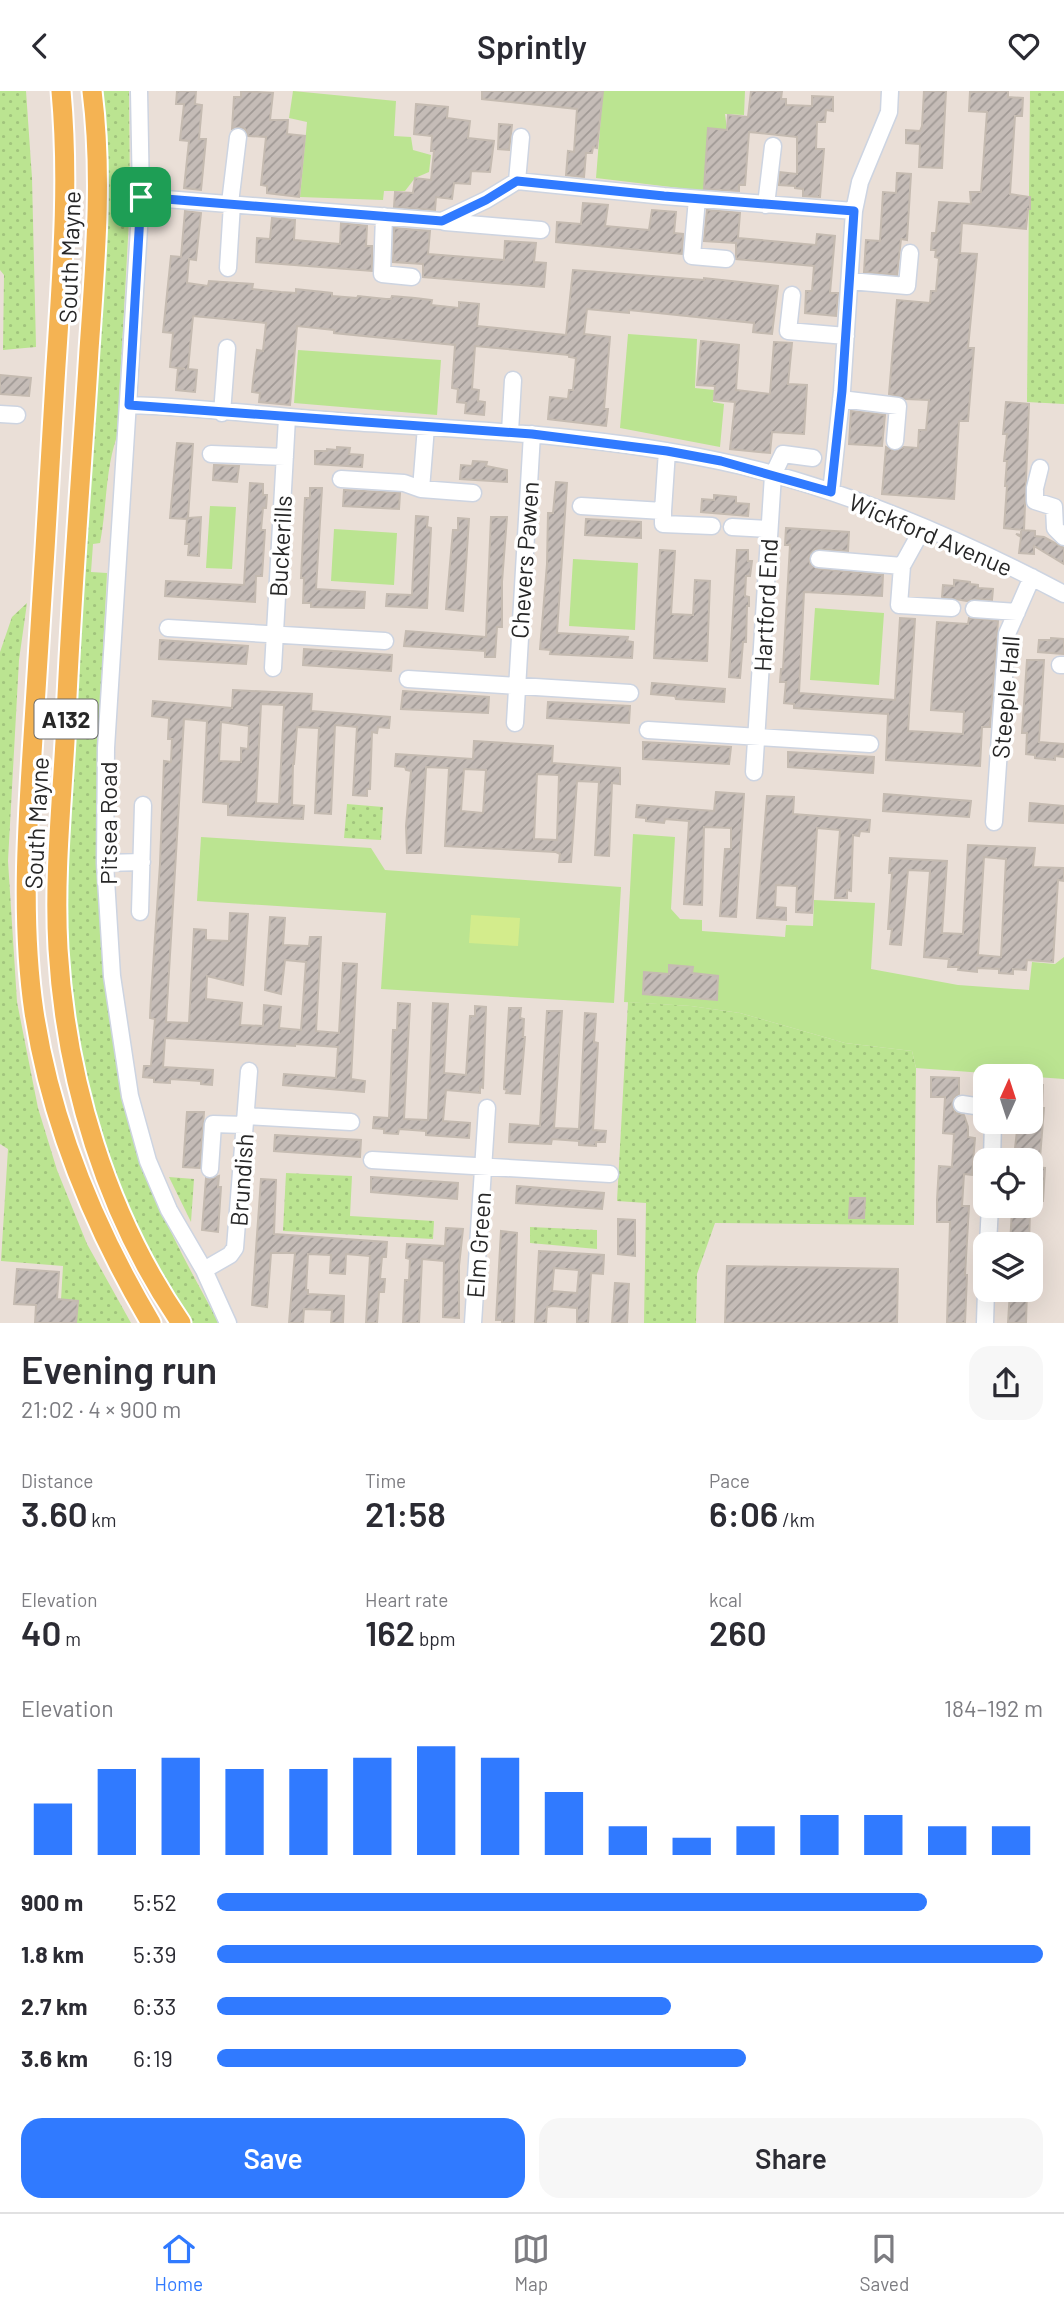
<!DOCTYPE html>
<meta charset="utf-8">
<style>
body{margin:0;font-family:Barlow,sans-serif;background:#f7f7f7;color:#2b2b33;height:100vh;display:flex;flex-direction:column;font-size:26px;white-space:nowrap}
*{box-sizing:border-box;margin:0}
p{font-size:23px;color:#7c7c81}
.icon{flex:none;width:38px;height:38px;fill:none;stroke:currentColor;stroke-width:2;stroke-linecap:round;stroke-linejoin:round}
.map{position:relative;height:1232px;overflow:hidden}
.drawer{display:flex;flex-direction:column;background:#fff;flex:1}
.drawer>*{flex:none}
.needle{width:46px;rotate:3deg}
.buttons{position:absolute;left:973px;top:973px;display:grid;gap:14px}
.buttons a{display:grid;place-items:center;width:70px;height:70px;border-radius:14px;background:#fff;box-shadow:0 7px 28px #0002;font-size:35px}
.pin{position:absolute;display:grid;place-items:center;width:60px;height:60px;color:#fff;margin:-30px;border-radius:14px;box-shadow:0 4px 10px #0006}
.round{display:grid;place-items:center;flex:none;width:74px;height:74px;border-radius:21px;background:#f7f7f7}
.overview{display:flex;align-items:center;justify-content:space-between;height:119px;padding:0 21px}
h1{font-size:38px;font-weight:600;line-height:52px}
.metrics{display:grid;grid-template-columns:repeat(3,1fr);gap:10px;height:119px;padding:7px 21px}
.metrics div{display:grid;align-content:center}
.metrics b{font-size:35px;font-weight:600}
.metrics small{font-size:19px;font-weight:400}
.metrics p{font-size:19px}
.chart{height:196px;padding:14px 21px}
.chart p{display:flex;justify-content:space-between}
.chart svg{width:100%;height:126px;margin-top:7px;stroke:#307aff;stroke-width:6}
.cta{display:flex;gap:14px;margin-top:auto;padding:14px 21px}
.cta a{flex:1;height:80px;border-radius:21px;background:#307aff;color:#fff;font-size:28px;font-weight:600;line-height:80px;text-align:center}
.cta a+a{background:#f7f7f7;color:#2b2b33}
ul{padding:0 21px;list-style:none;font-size:23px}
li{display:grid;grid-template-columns:112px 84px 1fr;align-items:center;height:52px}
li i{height:18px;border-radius:9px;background:#307aff}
header{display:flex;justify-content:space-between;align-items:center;height:91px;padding:0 21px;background:#fff;font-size:32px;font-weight:600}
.tab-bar{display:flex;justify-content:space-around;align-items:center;height:98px;border-top:2px solid #e1e1e2;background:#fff;font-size:19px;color:#7c7c81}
.tab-bar a{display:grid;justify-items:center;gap:4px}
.tab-bar .active{color:#307aff}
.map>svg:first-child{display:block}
.grass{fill:url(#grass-dots)}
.park{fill:#bbe491}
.pitch{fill:#d3ec8c}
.building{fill:url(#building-hatch);stroke:#c5bbb1;stroke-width:2;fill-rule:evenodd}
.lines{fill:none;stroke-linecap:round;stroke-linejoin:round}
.minor-casing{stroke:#cdd4e1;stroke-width:19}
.major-casing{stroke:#fff;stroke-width:23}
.minor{stroke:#fff;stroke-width:16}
.major{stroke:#f4b353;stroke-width:19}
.route-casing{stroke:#fff;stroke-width:14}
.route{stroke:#307aff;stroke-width:9}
.labels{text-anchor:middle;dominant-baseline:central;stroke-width:7;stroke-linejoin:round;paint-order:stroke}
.shield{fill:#fff;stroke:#686868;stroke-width:2}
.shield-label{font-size:23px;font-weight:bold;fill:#272727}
.street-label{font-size:24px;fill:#272727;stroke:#fff}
</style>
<header><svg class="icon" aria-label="back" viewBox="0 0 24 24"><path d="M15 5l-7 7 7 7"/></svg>Sprintly<svg class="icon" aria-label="heart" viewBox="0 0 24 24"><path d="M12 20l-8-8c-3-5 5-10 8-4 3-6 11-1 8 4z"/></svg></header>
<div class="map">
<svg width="1064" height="1232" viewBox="0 0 1064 1232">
<defs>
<pattern id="grass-dots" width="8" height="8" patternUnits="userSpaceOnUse" patternTransform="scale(1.75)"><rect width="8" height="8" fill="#bbe491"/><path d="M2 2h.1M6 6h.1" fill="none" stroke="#a1c47d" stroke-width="1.8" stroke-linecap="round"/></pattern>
<pattern id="building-hatch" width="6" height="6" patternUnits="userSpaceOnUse" patternTransform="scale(1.75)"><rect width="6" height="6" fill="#c5bcb7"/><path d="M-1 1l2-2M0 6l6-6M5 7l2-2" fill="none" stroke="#a09995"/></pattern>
</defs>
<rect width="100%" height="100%" fill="#eadfd7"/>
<!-- grass -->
<path class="grass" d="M0 0H26L32 87 36 256 3 259 4 184 0 179Z
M101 0H129L130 111 117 345C105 380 107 416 100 452L93 453 91 481 107 482C99 637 88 787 112 941 117 974 122 1008 131 1040 151 1108 185 1170 219 1232H189L161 1189 115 1092 90 1011 75 940 65 843 71 645C80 630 83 617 74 601Z
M1030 0H1064V313L1027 311Z
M27 512 19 569 8 770 17 911 38 1017 57 1079 87 1153 131 1232H76L78 1210 61 1209 63 1175 1 1170 8 1058 0 1053V561L12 526Z
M347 713 383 716 381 749 344 747Z
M628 911 691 915 740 922 845 952 912 960 916 977 914 1134 715 1132 697 1183 696 1232H644L646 1112 617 1110Z
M286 1082 352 1085 350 1125 434 1130 433 1148 283 1140Z
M169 1086 194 1088 191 1131Z
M530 1136 597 1139V1158L530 1152Z"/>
<!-- park -->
<path class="park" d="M293 0 396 10 394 45 411 46 413 59 431 64 429 81 415 87 405 100H384L383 109 300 106 307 31 289 27Z
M603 0H745L744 24 725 23 727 38H708L704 100 596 87Z
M628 243 697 248 695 297 714 299 713 311 724 313 720 356 620 337Z
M298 259 441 269 437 324 294 312Z
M210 415 236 416 232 478 206 477Z
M334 438 397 442 394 494 331 490Z
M573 468 638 472 635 539 569 535Z
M815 517 884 522 879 594 810 589Z
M633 743 675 746 671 818 680 828 702 829V840L785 846 786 834 813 835 814 809 875 812 871 878 958 894 1029 899 1032 871 1055 873 1064 866V988L916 977 912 960 845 952 740 922 691 915 624 911Z
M201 746 371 757 385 779 621 796 614 912 381 898 386 822 197 810Z"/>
<!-- pitch -->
<path class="pitch" d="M471 824 520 827 518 855 469 852Z"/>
<!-- building -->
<path class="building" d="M177 0H196L195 13 202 14 199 48H206L201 99 184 97 189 50 180 49 184 13H176Z
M241 0 273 2 270 29H288L287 43 305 45 299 106 267 102V95L261 94 266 46 248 45 245 38 240 36 232 38 234 6H241Z
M482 0H603L597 57 593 56 592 62H586L584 86 566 84 568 60 574 61 577 18 482 8Z
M751 0H782L781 8H786V14L812 15V5L833 6V20L826 19 825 31H817L816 58H824L820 106 803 105V98L795 97V95L779 94 780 81 797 83V46L749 41 745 94H739V100L704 98 708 37 727 39 728 24 748 26Z
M924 0H946L942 77 919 76 920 53 906 52V39L920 40 922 35Z
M1008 0V6L1023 7 1022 25H1015L1010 103 1030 106V118H1028L1026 138 962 132 960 162 977 163 968 257H974L968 330H959L954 408 882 403 886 356 895 360 904 356 918 357 919 339H926L929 309 906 308 889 303 897 209 930 212 931 200H936L939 167 935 166 936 159H931L932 142H936L939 111 971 113 970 101H981L987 21 969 20 970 1Z
M416 13 448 16 447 27 470 30 468 47 494 50 490 81 471 80 470 93 454 92 452 108 436 106 435 119 394 116 395 101 413 102 415 87 431 89 434 60H431L432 45 414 43Z
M499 33 512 34 509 59 498 58Z
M897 82 911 83 907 149 901 148 897 184 864 181 866 149 880 150 883 101 896 102Z
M583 112 608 114 605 135 649 139 652 119 676 121 674 142 683 143 682 163 556 151 557 131 581 133Z
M707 119 740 122 738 147 816 154 817 143 835 145 830 202H838L836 225 805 222 806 200H812L814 175 736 168V152L704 150Z
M185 120 201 122 196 169 189 168 187 192 208 195 209 190 238 192 253 193 252 198 281 201 296 202V198L332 202V205L357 207 358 205 386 208H391L392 205 415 207 432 209 431 214 459 217V211L479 213 477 235 566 244 573 179 704 189V187L778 195 772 243 753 241 754 232 629 219V222L587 218 584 243 610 246 604 318H608L606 335 548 328 550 306 568 308 569 299H573L576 267 569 266V264L475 255 472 298 479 299 478 310 485 311 484 324 465 322 466 312 457 311 458 298 452 297 455 254 334 242V239L297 235 290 314 259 311 260 302 252 301 253 290 257 259 263 260 266 232 193 225 188 278 197 279 195 301 176 299 178 277 185 278 170 276 173 242 163 241 171 165 181 166Z
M272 127 295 129 294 149 340 153 341 132 367 135 366 155H372V180L256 171 257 147 270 148Z
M394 137 430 140 428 163 504 169 505 150 536 152 534 171 546 172 544 196 423 186V173L393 171Z
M701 250 739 254 736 299 770 303 774 251 792 252 788 293 807 294 804 343 772 341 770 362 730 358 735 311 714 309 715 295 697 294Z
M0 284 31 287 29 305 0 303Z
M1006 311 1029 313 1024 439 1004 437 1007 395H1005L1007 370H1004L1007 343H1003Z
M851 320 885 324 882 355 849 353Z
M177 352 193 353 188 427 201 426 199 465 188 464 189 453H185L187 428 170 427Z
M337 356 350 357 349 363 363 364 362 376 315 373V360H327V358L337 359Z
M473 370 487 371 486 375 507 379V391L460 388 461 374 472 375Z
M214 374 239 375 237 391 213 389Z
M556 391 567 392 557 542 628 546 627 550 633 551 632 567 550 563 551 559 540 558 547 473 548 422H553Z
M250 392 263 393V404H267L266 417H263L261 439H265L262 485H256L255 511 165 505 166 490 244 494Z
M310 397H322L316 498 365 501 364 517 311 516V512H303L304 487H301L305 407H310Z
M344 399 400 402 399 418 343 415Z
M714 404 736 406V412L749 413 748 425 701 421 702 408 714 409Z
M416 425 428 426 427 436 431 437 427 517 386 515 387 503 412 504Z
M491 426H507L502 491V536H497L495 566H485V557V560L404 555 406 540 486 546Z
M458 427 469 428 463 520 446 518 453 439H458Z
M586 428 641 431V447L585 444Z
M786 437 849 441 848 460 815 458 809 466 810 473 818 478 883 484 882 505 804 501 799 602 895 609 900 527 915 528 908 640 963 643 964 621 931 619 937 531 968 533 969 527 998 530 990 636H982L980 675 886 669 888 623 794 617V613L784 612 786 591H780L781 578H783L790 454H785Z
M1021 439 1035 440V445L1044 446 1064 457V473L1034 455V463L1019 462 1021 446 1016 443 1021 444Z
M660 459 675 460 671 523 693 524 695 489 710 490 707 570 654 567Z
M737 459H748V470H752L750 485H746L745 505 749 506V515H747L746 551H743L740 587 729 586Z
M954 489 970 491V493L978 494V497L993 498 992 509 975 508 967 510 942 506 943 494 954 495Z
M1051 547 1064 548V563L1038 561 1039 549H1051Z
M160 549 248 555 246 573 159 568Z
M304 558 392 564 391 580 303 574Z
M1027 569H1044L1039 651 1064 653V666L1055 665V669L1035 667V664L1026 663 1027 642H1022Z
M652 592 725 598 724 611 676 608 675 605 651 603Z
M233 599 312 603 311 620 390 626 389 637 378 636 377 642 372 641 370 698H367V705L353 704 357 636 335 634 331 723 315 722 319 637 297 636 294 673H293L292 714 304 715 303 728 228 724V713L203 711 207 630 184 628 166 931 189 932 194 838 206 839V849L229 850 230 822 248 823 243 894 207 885 206 908 242 912 240 934 263 935 264 914 281 916 279 937 301 939 306 871 285 869 281 903 265 899 270 826 285 827 283 854 309 855 310 846H321L316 940 339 942 343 872 357 873 351 988 365 990 364 1001 283 994 284 983 336 987 338 956 295 953V955L165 947 163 976 213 979 212 994 201 993V990L170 988V992L154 991V987L143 986 144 975H151L155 928 150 927 151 906 160 773 164 670 171 671 172 648H168L169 627 152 625 153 610 232 617ZM261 613 284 614 279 713 256 712ZM221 631 249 635 248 658 241 657V671L219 670Z
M403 600 489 606 488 622 401 618Z
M548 611 630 615 629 632 547 627Z
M474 650 553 655 552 672 620 677V693L612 692 609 765 595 764 599 691 577 690 571 771H559L560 763 556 761 445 755 449 677 426 676 421 762H407L406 735 411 680 406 679 405 676 395 675 396 663 473 668ZM464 678 486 679 483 722 461 720ZM537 683 559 684 557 749 534 748Z
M643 651 731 656 729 673 643 668Z
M788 661 874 666 873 682 788 676Z
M716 701 744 703 736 826 720 825 725 758H731V737L704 736 702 814 684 813 689 730 665 728 664 732 646 730V727L636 726 637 714 714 720Z
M884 703 971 710 969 726 883 720Z
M767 705 794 706 793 723 870 729 869 741 860 740 859 745 853 744 851 800 847 799V807H835L840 739 817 737 812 822 796 821 797 795 776 794 775 816 786 817V829L757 827Z
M1030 712 1064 715V732L1029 730Z
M968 754 1035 757 1033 776 1064 777V790L1058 789 1053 871 1027 869 1026 879 1013 878V883L999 882V878L977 877V881L958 879 959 876H948L949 868 924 866 930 780 908 779 901 854 890 853 892 838H888L892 782H889L890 767 947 770 942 842 963 843ZM984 766 1006 768 1001 866 978 864Z
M669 874 693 876 692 882 718 885 717 909 643 903 644 881 669 883Z
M398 912 410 913 404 1028 428 1029 433 912 448 913 444 982 466 984 470 925H475V915L486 916 483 997 480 996V1002L446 999 443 1030 470 1032 469 1047 426 1044V1040L399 1038 398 1043 384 1042V1038L373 1037 374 1026 389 1027 393 939H397Z
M509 917H521L520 927 524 928 523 946H525L520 1003 506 1002 507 999 504 998Z
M547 920H562L554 1037 579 1038 585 922 596 923 594 951 598 952 593 1039 606 1040 605 1051H596V1055L579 1054V1050L552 1048 551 1053 509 1051 510 1033 540 1035Z
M931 986 959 987V1003L953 1007 952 1016 956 1022 964 1024 968 1036V1046L975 1047 972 1084 964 1083 962 1115H969L965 1184H967L965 1232H947L950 1131H937V1109L939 1075 952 1076 954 1043 943 1042 945 1006H931Z
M1031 993 1043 994 1042 1017H1044L1040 1067 1014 1066 1018 1031H1031Z
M187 1021H204L200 1077 183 1076Z
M275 1044 361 1049 360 1066 274 1060Z
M1031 1076 1045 1077 1043 1110 1031 1109Z
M219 1085 218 1096H221L218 1141 202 1139 206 1087 210 1088Z
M371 1086 458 1092 457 1108 371 1101Z
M261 1088 276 1089 274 1143 387 1151 386 1166H382L380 1188H385L384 1201H379L377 1232H366L370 1165 346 1163 345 1183 330 1182 331 1164 308 1163 306 1199H308V1203L344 1205 343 1232H331L332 1219 304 1218 303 1232H289L295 1162H271L267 1216 252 1214Z
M517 1095 604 1102 602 1118 516 1112Z
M850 1107H865L864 1127H849Z
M1012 1119H1030L1029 1153H1010Z
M618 1128 635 1129V1165L618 1163Z
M446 1137 463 1138 459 1175V1227L443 1226 444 1170 422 1168 419 1232H403L405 1189H409L410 1168 406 1167 407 1153 445 1155Z
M501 1140 517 1142 514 1232H502V1229H496Z
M539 1160 604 1164 603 1183 591 1182 588 1232H577V1217L552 1215 547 1216 546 1232H535ZM554 1177 579 1179 577 1202 552 1200Z
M727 1175 898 1178 897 1232H725Z
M17 1178 59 1181 57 1208 78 1210 76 1232H35L36 1214 14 1213Z
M615 1192 629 1193 627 1232H612Z
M1010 1199H1027L1026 1232H1008Z"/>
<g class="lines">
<defs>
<path id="minor" d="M139 0 141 106 106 657 105 772 112 885 130 1005 148 1070 169 1119 204 1179 228 1232
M517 90 521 46
M141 106 442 130 486 109 517 90 664 105 854 120
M697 108 692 165 726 168
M230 112 238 46
M766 114 773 55
M384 125 382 183 412 186
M445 131 541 139
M228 177 232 113
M850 190 907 195 910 162
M792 204 788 240 846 245
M841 308 898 315 895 350
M129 314C203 316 277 326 351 331 474 339 598 344 719 370 839 395 956 446 1064 503
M222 322 227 257
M0 323 17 324
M510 341 513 289
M211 363 285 366
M1040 377 1035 397V410L1054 416 1055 437 1064 446
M341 388 404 392 421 398 473 402
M421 398 426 336
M831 401 842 300 854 120 860 91 889 21 890 0
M581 415 663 420V433L712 435
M663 420 667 360
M732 436 769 438
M923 437 902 475 899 514 952 517
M819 468 902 475
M974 518 1017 521
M168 537 385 550
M1060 574H1064
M273 577 287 327
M408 588 630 602
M515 632 532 343
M648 639 870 653
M754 681 773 384 783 363 813 367
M994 731 1007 543 1032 486
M105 772 142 771
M140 821 143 714
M962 1013 982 1016 985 1020
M246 1025 351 1031
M372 1069 610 1083
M992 1069 993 1031
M210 1078 213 1033 244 1034
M988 1153 990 1115
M204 1179 230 1164 235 1157 249 980
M473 1232 487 1017
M985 1232 986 1199"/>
<path id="major" d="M61 0C70 97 61 193 55 290 48 404 42 517 34 631 28 726 20 826 34 921 51 1032 94 1136 151 1232
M92 0C103 85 95 173 89 259 81 389 70 519 65 650 61 719 54 789 58 858 66 990 106 1123 181 1232"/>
</defs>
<!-- minor casing -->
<use href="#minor" class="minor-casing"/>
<!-- major casing -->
<use href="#major" class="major-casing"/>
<!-- minor -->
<use href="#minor" class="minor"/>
<!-- major -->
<use href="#major" class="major"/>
</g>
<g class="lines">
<defs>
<path id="route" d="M517 90 664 105 854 120 842 300 831 401 721 370 667 360 532 343 129 314 141 106 442 130 486 109Z"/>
</defs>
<!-- route casing -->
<use href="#route" class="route-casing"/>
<!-- route -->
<use href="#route" class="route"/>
</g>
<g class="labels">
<!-- shield labels -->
<rect class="shield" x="34.5" y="608.5" width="63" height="39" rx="5"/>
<g class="shield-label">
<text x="66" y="628">A132</text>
</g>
<!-- street labels -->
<g class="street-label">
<text transform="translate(69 166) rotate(-88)">South Mayne</text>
<text transform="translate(931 443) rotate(23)">Wickford Avenue</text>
<text transform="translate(280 455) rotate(-87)">Buckerills</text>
<text transform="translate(524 469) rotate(-86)">Chevers Pawen</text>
<text transform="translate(765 514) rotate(-87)">Hartford End</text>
<text transform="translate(1005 606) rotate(-85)">Steeple Hall</text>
<text transform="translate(36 732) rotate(-87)">South Mayne</text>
<text transform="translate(107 732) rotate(-90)">Pitsea Road</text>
<text transform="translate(241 1089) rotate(-86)">Brundish</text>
<text transform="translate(478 1154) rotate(-86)">Elm Green</text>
</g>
</g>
</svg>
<div class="buttons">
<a><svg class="needle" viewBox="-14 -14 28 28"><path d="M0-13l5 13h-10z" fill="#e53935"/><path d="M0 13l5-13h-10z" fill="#7c7c81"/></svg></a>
<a><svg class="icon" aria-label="locate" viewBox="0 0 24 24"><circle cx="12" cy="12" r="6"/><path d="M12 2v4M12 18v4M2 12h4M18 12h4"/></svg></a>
<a><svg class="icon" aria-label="layers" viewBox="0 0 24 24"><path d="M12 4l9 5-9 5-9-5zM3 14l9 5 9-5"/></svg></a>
</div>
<div class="pin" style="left:141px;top:106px;background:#1e9e55"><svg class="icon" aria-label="arrive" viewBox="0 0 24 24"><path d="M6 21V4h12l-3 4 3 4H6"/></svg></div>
</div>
<section class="drawer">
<div class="overview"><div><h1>Evening run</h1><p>21:02 · 4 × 900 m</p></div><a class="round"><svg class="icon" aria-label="share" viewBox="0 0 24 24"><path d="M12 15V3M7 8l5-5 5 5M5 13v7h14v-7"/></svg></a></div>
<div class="metrics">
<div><p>Distance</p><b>3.60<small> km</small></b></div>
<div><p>Time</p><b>21:58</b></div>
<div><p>Pace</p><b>6:06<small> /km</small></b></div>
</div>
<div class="metrics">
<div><p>Elevation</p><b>40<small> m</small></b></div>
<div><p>Heart rate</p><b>162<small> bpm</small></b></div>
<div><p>kcal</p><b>260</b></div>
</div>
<div class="chart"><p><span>Elevation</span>184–192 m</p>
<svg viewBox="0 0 160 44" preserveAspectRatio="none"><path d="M5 44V26M15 44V14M25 44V10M35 44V14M45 44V14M55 44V10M65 44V6M75 44V10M85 44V22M95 44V34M105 44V38M115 44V34M125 44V30M135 44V30M145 44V34M155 44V34"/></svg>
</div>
<ul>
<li><b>900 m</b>5:52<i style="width:86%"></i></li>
<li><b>1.8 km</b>5:39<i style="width:100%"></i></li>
<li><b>2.7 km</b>6:33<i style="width:55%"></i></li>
<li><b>3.6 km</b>6:19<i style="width:64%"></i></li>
</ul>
<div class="cta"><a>Save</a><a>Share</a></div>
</section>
<nav class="tab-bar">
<a class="active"><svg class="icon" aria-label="home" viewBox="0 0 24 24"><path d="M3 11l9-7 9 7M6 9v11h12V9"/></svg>Home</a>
<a><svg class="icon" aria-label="map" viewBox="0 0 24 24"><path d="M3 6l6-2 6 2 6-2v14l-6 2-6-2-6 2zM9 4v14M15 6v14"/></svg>Map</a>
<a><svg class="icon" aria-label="saved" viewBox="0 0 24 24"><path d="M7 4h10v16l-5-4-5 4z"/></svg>Saved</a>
</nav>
